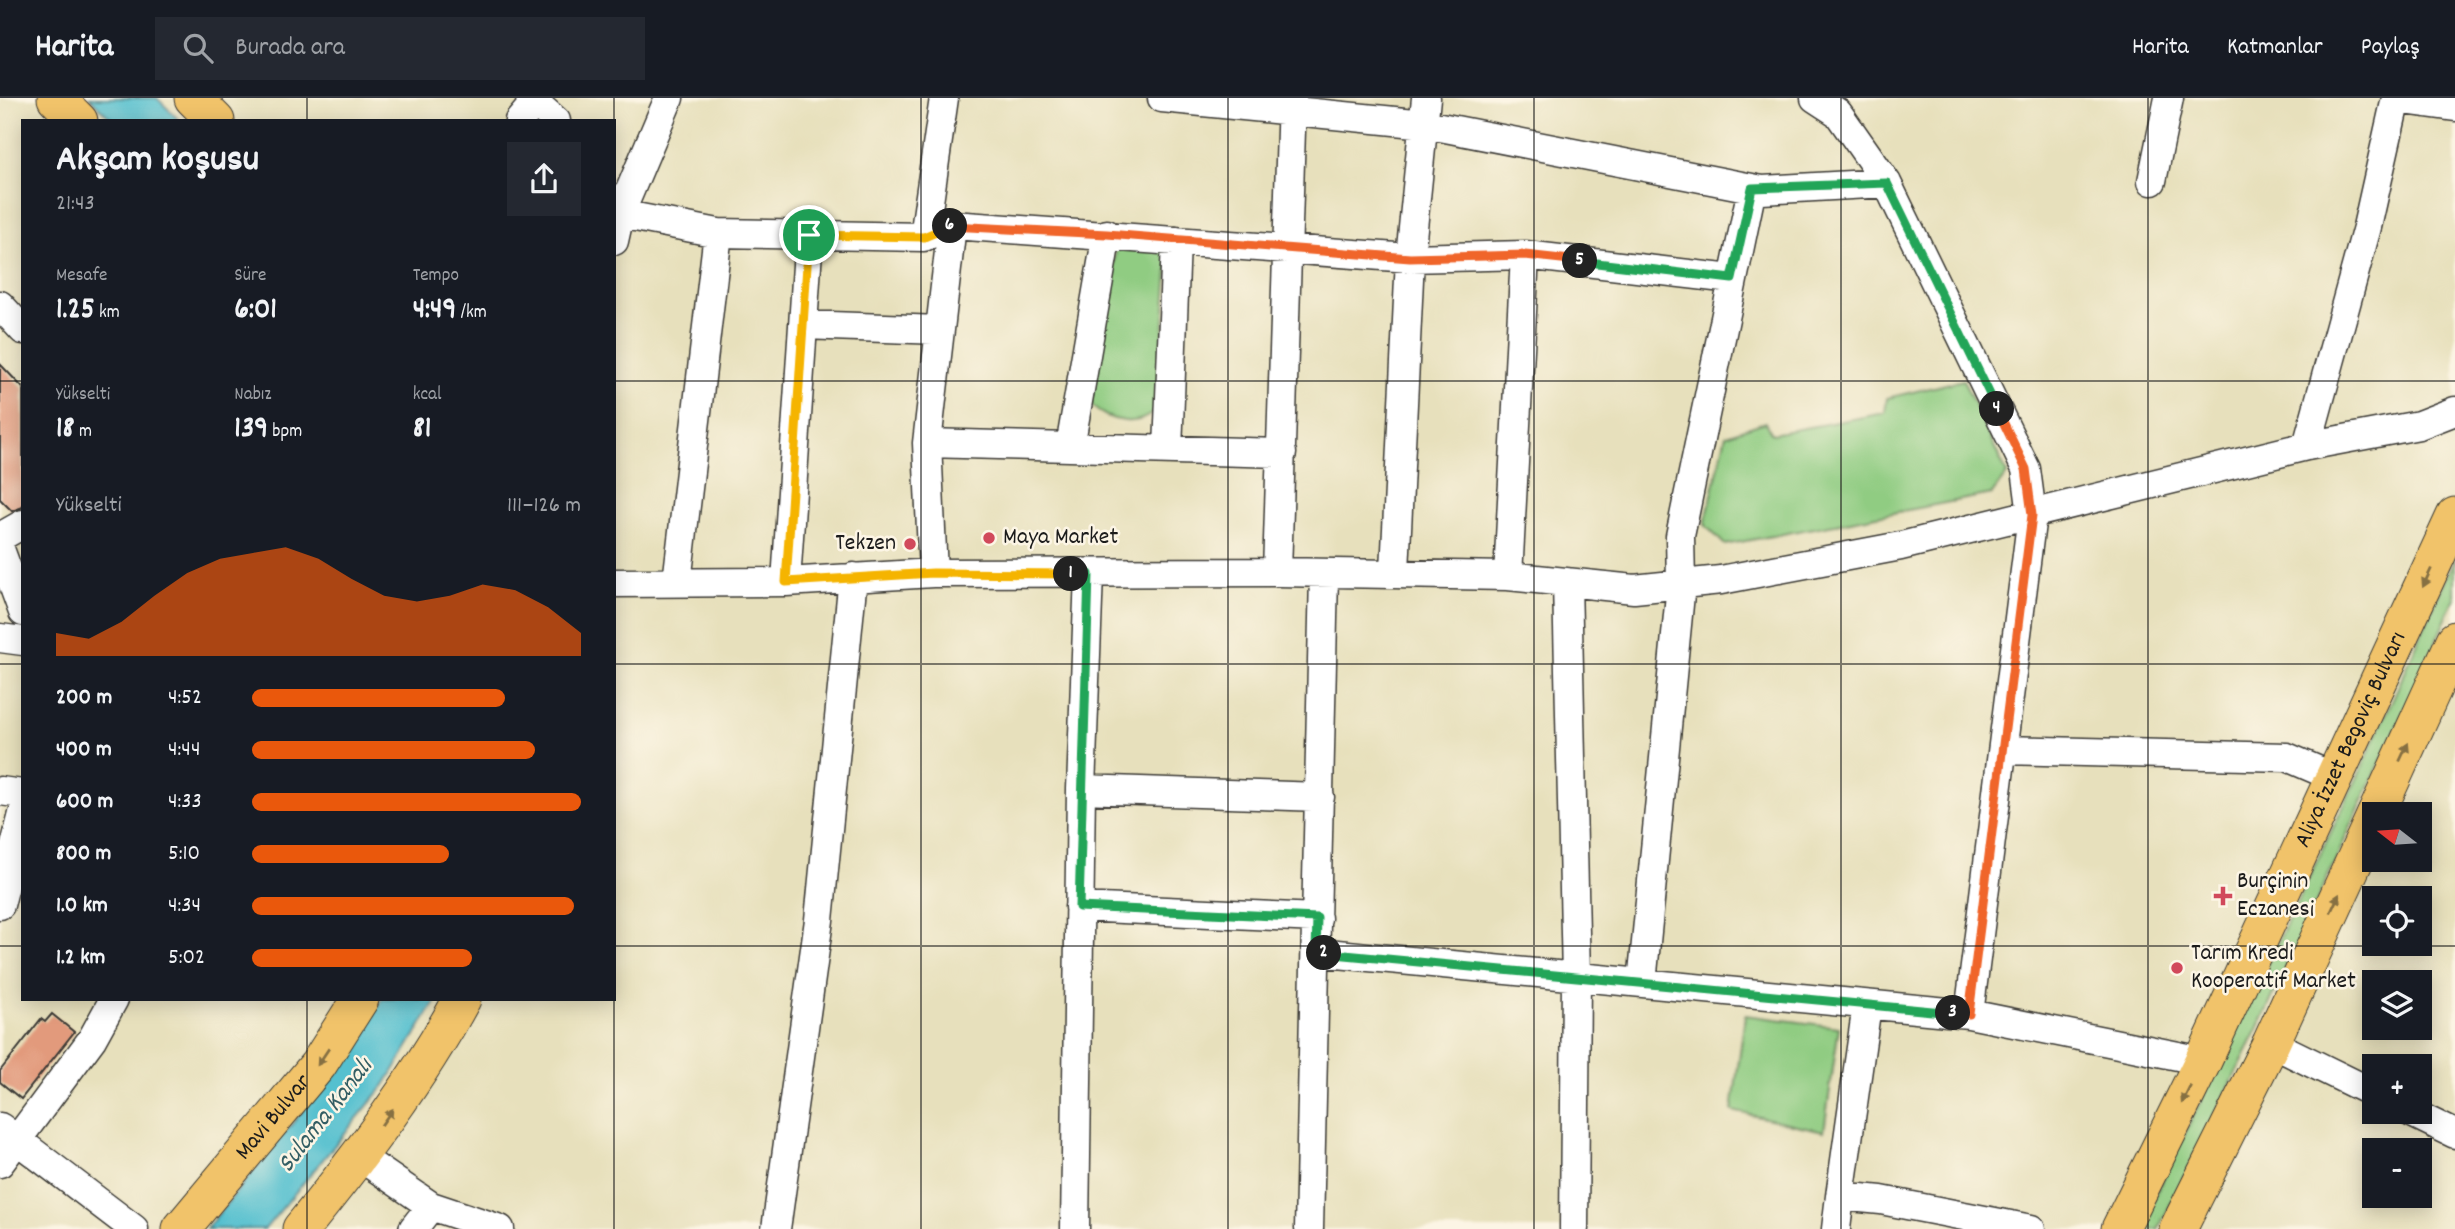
<!DOCTYPE html>
<html lang="tr">
<meta charset="utf-8">
<style>
body{margin:0;font-family:Dekko,sans-serif;background:#242831;color:#f1f3f6;height:100vh;display:flex;flex-direction:column;font-size:26px;white-space:nowrap}
*{box-sizing:border-box;margin:0}
p{font-size:23px;color:#9ea1a6}
.icon{flex:none;width:38px;height:38px;fill:none;stroke:currentColor;stroke-width:2;stroke-linecap:round;stroke-linejoin:round}
.map{position:relative;flex:1;overflow:hidden}
.drawer{position:absolute;left:21px;top:21px;width:595px;height:882px;display:flex;flex-direction:column;background:#171b24;border-radius:0px;box-shadow:0 4px 18px #0003}
.drawer>*{flex:none}
.needle{width:46px;rotate:287deg}
.tools{position:absolute;left:2362px;top:704px;display:grid;gap:14px}
.tools a{display:grid;place-items:center;width:70px;height:70px;border-radius:0px;background:#171b24;box-shadow:0 4px 18px #0003;font-size:35px}
.pin{position:absolute;display:grid;place-items:center;width:60px;height:60px;color:#fff;margin:-30px;border:4px solid #fff;border-radius:50%;box-shadow:0 2px 7px #0007}
.km{position:absolute;width:35px;height:35px;margin:-18px;border-radius:50%;background:#222;color:#fff;font-size:19px;line-height:35px;text-align:center}
.round{display:grid;place-items:center;flex:none;width:74px;height:74px;border-radius:0px;background:#242831}
.summary{display:flex;align-items:center;justify-content:space-between;height:119px;padding:0 35px}
h1{font-size:38px;font-weight:800;line-height:52px}
.metrics{display:grid;grid-template-columns:repeat(3,1fr);gap:10px;height:119px;padding:7px 35px}
.metrics div{display:grid;align-content:center}
.metrics b{font-size:30px;font-weight:800}
.metrics small{font-size:19px;font-weight:400}
.metrics p{font-size:19px}
.chart{height:196px;padding:14px 35px}
.chart p{display:flex;justify-content:space-between}
.chart svg{width:100%;height:126px;margin-top:7px;fill:#ea580c;opacity:.7}
ul{padding:0 35px;list-style:none;font-size:23px}
li{display:grid;grid-template-columns:112px 84px 1fr;align-items:center;height:52px}
li i{height:18px;border-radius:9px;background:#ea580c}
header{display:flex;align-items:center;gap:42px;box-sizing:border-box;height:98px;padding:0 35px;background:#171b24;border-bottom:2px solid #363941}
header strong{font-size:33px}
nav{display:flex;gap:38px;margin-inline-start:auto;font-size:24px}
.search{width:490px;height:63px;background:#242831;display:flex;align-items:center;gap:18px;box-sizing:border-box;padding:0 24px;border-radius:0px;color:#9ea1a6;font-size:26px}
.map>svg:first-child{display:block}
.green{fill:#90cc82;stroke:#56744f;stroke-width:2}
.water{fill:#55c0cf;stroke:#386e76;stroke-width:2}
.building{fill:#e29a7b}
.lines{fill:none;stroke-linecap:round;stroke-linejoin:round}
.minor-casing{stroke:#3a3934;stroke-width:31}
.major-casing{stroke:#3a3934;stroke-width:39}
.minor{stroke:#fff;stroke-width:28}
.major{stroke:#f1c36a;stroke-width:37}
.oneway{fill:#867043}
.split-1-casing{stroke:#fff;stroke-width:14}
.split-2-casing{stroke:#fff;stroke-width:14}
.split-3-casing{stroke:#fff;stroke-width:14}
.split-4-casing{stroke:#fff;stroke-width:14}
.split-5-casing{stroke:#fff;stroke-width:14}
.split-6-casing{stroke:#fff;stroke-width:14}
.split-7-casing{stroke:#fff;stroke-width:14}
.split-1{stroke:#f5b400;stroke-width:9}
.split-2{stroke:#22a559;stroke-width:9}
.split-3{stroke:#22a559;stroke-width:9}
.split-4{stroke:#f0652b;stroke-width:9}
.split-5{stroke:#22a559;stroke-width:9}
.split-6{stroke:#f0652b;stroke-width:9}
.split-7{stroke:#f5b400;stroke-width:9}
.grid{fill:none;stroke:#1c1c1c;stroke-width:2;stroke-opacity:0.55}
.poi-dot{fill:#d1495b;stroke:#fcf5e5;stroke-width:2.5}
.labels{text-anchor:middle;dominant-baseline:central;stroke-width:5;stroke-linejoin:round;paint-order:stroke}
.poi-label{font-size:24px;fill:#1c1c1c;stroke:#fcf5e5;text-anchor:start}
.street-label{font-size:24px;fill:#1c1c1c;stroke:#fcf5e5}
.water-label{font-size:26px;font-style:italic;fill:#335e64;stroke:#fcf5e5}
</style>
<header>
<strong>Harita</strong>
<div class="search"><svg class="icon" aria-label="search" viewBox="0 0 24 24"><circle cx="10" cy="10" r="6"/><path d="M15 15l6 6"/></svg>Burada ara</div>
<nav><a>Harita</a><a>Katmanlar</a><a>Paylaş</a></nav>
</header>
<div class="map">
<svg width="2455" height="1131" viewBox="0 0 2455 1131">
<rect width="100%" height="100%" fill="#fcf5e5"/>
<filter id="ink" filterUnits="userSpaceOnUse"><feTurbulence type="fractalNoise" baseFrequency=".0143" numOctaves="2"/><feDisplacementMap in="SourceGraphic" scale="14" xChannelSelector="R" yChannelSelector="G"/><feConvolveMatrix kernelMatrix="1 2 1 2 8 2 1 2 1" color-interpolation-filters="sRGB"/></filter>
<filter id="wash" filterUnits="userSpaceOnUse"><feTurbulence type="fractalNoise" baseFrequency=".00686" numOctaves="4" result="noise"/><feDisplacementMap in="SourceGraphic" scale="28" xChannelSelector="R" yChannelSelector="G"/><feGaussianBlur stdDeviation="1.57" result="paint"/><feColorMatrix in="noise" values="0 0 0 0 0 0 0 0 0 0 0 0 0 0 0 0 0 1.4 0 .05"/><feComposite in="paint" operator="in"/></filter>
<g filter="url(#wash)">
<rect width="100%" height="100%" fill="#e7e0bc"/>
<!-- green -->
<path class="green" d="M1118 140 1170 143 1158 309C1141 331 1109 325 1091 307Z
M1963 282 2007 376 1992 396 1725 447 1705 427 1726 337 1765 324 1772 336 1885 315 1887 300Z
M2455 461V501L2258 931 2158 1131H2139L2362 670Z
M1745 917 1839 929 1824 1033 1732 1013Z"/>
<!-- water -->
<path class="water" d="M90 0H157L180 23H113Z
M382 901H437L385 987 265 1131H206L355 949Z"/>
<g id="blocks">
<!-- building -->
<path class="building" d="M0 266 23 290V409L12 413 0 401Z
M52 916 74 934 21 1001 0 984V973L41 921 45 924Z"/>
</g>
</g>
<g filter="url(#ink)">
<use href="#blocks" fill-opacity="0" stroke="#3a3934" stroke-width="2"/>
<g class="lines">
<defs>
<path id="minor" d="M530 0 556 23
M1162 0 1425 26 1762 92 1887 85
M1815 0 1838 15 1887 85 2026 371 2032 417 1969 916
M2396 1 2455 9
M519 23 535 4
M2152 83 2169 0
M614 101 620 116 718 135 924 139 952 127 1410 160 1525 157 1732 181
M924 139 944 0
M614 143 620 116 669 0
M0 207 23 232
M803 227 940 232
M927 345 1282 355
M2307 348 2367 129 2396 0
M1070 349 1107 136
M1168 352 1176 143
M0 439 23 426
M0 451 23 514
M1395 473 1410 160 1426 0
M1277 474 1292 0
M933 475 927 345 952 127
M1508 478 1525 157
M677 484 718 135
M786 484 809 137
M1567 484 1576 879 1574 1131
M614 485 786 484 933 475 1277 474 1508 478 1634 491 1721 482 1901 448 2307 348 2419 327 2455 313
M0 540 23 543
M2003 652 2287 659 2336 680
M1081 691 1320 699
M0 693 23 696
M0 807 23 716
M1079 809 1317 820
M1316 854 1969 916 2203 963
M1642 885 1681 486 1680 438 1752 90
M2271 945 2375 996
M2408 1013 2455 1036
M0 1029 134 1131
M360 1059 431 1108 500 1131
M0 1065 92 941 114 901
M1840 1098 1867 907
M413 1131 431 1108
M776 1131 819 822 853 479
M1075 1131 1081 691 1089 476
M1309 1131 1324 477
M1836 1131 1840 1098 1881 1102 2031 1131"/>
<g id="major">
<path d="M56 0 79 23"/>
<path d="M193 0 216 23"/>
<path d="M2376 716 2455 542"/>
<path id="s1" d="M181 1131 318 967 360 901"/>
<path d="M301 1131C360 1058 417 984 462 901"/>
<path id="s2" d="M2120 1131 2203 963 2455 418"/>
<path d="M2178 1131 2271 945 2375 718"/>
</g>
</defs>
<!-- minor casing -->
<use href="#minor" class="minor-casing"/>
<!-- major casing -->
<use href="#major" class="major-casing"/>
<!-- minor -->
<use href="#minor" class="minor"/>
<!-- major -->
<use href="#major" class="major"/>
</g>
<!-- one-way arrows -->
<defs><path id="oneway-solid" d="M-6-.8H1V-3.2L6.5 0L1 3.2V.8H-6Z" transform="scale(1.75)"/></defs>
<g class="oneway">
<use href="#oneway-solid" transform="translate(2427 480) rotate(115)"/>
<use href="#oneway-solid" transform="translate(2404 654) rotate(-65)"/>
<use href="#oneway-solid" transform="translate(2335 805) rotate(-65)"/>
<use href="#oneway-solid" transform="translate(323 959) rotate(124)"/>
<use href="#oneway-solid" transform="translate(2186 997) rotate(116)"/>
<use href="#oneway-solid" transform="translate(387 1019) rotate(-55)"/>
</g>
</g>
<g class="lines" filter="url(#ink)">
<defs>
<path id="split-1" d="M809 137 786 484 933 475 1071 476"/>
<path id="split-2" d="M1071 476H1089L1079 809 1317 820 1316 854 1324 855"/>
<path id="split-3" d="M1324 855 1953 915"/>
<path id="split-4" d="M1953 915 1969 916 2032 417 2026 371 1997 311"/>
<path id="split-5" d="M1580 163 1732 181 1752 90 1887 85 1997 311"/>
<path id="split-6" d="M950 128 1107 136 1410 160 1525 157 1580 163"/>
<path id="split-7" d="M809 137 924 139 950 128"/>
</defs>
<!-- split-1 casing -->
<use href="#split-1" class="split-1-casing"/>
<!-- split-2 casing -->
<use href="#split-2" class="split-2-casing"/>
<!-- split-3 casing -->
<use href="#split-3" class="split-3-casing"/>
<!-- split-4 casing -->
<use href="#split-4" class="split-4-casing"/>
<!-- split-5 casing -->
<use href="#split-5" class="split-5-casing"/>
<!-- split-6 casing -->
<use href="#split-6" class="split-6-casing"/>
<!-- split-7 casing -->
<use href="#split-7" class="split-7-casing"/>
<!-- split-1 -->
<use href="#split-1" class="split-1"/>
<!-- split-2 -->
<use href="#split-2" class="split-2"/>
<!-- split-3 -->
<use href="#split-3" class="split-3"/>
<!-- split-4 -->
<use href="#split-4" class="split-4"/>
<!-- split-5 -->
<use href="#split-5" class="split-5"/>
<!-- split-6 -->
<use href="#split-6" class="split-6"/>
<!-- split-7 -->
<use href="#split-7" class="split-7"/>
</g>
<!-- grid -->
<path class="grid" d="M307 0V23M614 0V23M921 0V1131M1228 0V1131M1534 0V1131M1841 0V1131M2148 0V1131M0 283H23M614 283H2455M0 566H23M614 566H2455M0 848H23M614 848H2455M307 901V1131M614 901V1131"/>
<!-- markers -->
<g class="poi-dot">
<circle cx="989" cy="440" r="7"/>
<circle cx="910" cy="446" r="7"/>
<path d="M2219.5 787.5h7v7h7v7h-7v7h-7v-7h-7v-7h7z"/>
<circle cx="2177" cy="870" r="7"/>
</g>
<g class="labels">
<!-- poi labels -->
<g class="poi-label">
<text x="1003" y="440">Maya Market</text>
<text x="896" y="446" text-anchor="end">Tekzen</text>
<text x="2237" y="784">Burçinin<tspan x="2237" dy="28">Eczanesi</tspan></text>
<text x="2191" y="856">Tarım Kredi<tspan x="2191" dy="28">Kooperatif Market</tspan></text>
</g>
<!-- street labels -->
<g class="street-label">
<text stroke="none"><textPath href="#s2" startOffset="541">Aliya İzzet Begoviç Bulvarı</textPath></text>
<text stroke="none"><textPath href="#s1" startOffset="145">Mavi Bulvar</textPath></text>
</g>
<!-- water labels -->
<g class="water-label">
<text transform="translate(326 1018) rotate(-52)">Sulama Kanalı</text>
</g>
</g>
</svg>
<div class="tools">
<a><svg class="needle" viewBox="-14 -14 28 28"><path d="M0-13l5 13h-10z" fill="#e53935"/><path d="M0 13l5-13h-10z" fill="#9ea1a6"/></svg></a>
<a><svg class="icon" aria-label="locate" viewBox="0 0 24 24"><circle cx="12" cy="12" r="6"/><path d="M12 2v4M12 18v4M2 12h4M18 12h4"/></svg></a>
<a><svg class="icon" aria-label="layers" viewBox="0 0 24 24"><path d="M12 4l9 5-9 5-9-5zM3 14l9 5 9-5"/></svg></a>
<a>+</a>
<a>−</a>
</div>
<div class="pin" style="left:809px;top:137px;background:#1e9e55"><svg class="icon" aria-label="arrive" viewBox="0 0 24 24"><path d="M6 21V4h12l-3 4 3 4H6"/></svg></div>
<b class="km" style="left:1071px;top:476px">1</b>
<b class="km" style="left:1324px;top:855px">2</b>
<b class="km" style="left:1953px;top:915px">3</b>
<b class="km" style="left:1997px;top:311px">4</b>
<b class="km" style="left:1580px;top:163px">5</b>
<b class="km" style="left:950px;top:128px">6</b>
<section class="drawer">
<div class="summary"><div><h1>Akşam koşusu</h1><p>21:43</p></div><a class="round"><svg class="icon" aria-label="share" viewBox="0 0 24 24"><path d="M12 15V3M7 8l5-5 5 5M5 13v7h14v-7"/></svg></a></div>
<div class="metrics">
<div><p>Mesafe</p><b>1.25<small> km</small></b></div>
<div><p>Süre</p><b>6:01</b></div>
<div><p>Tempo</p><b>4:49<small> /km</small></b></div>
</div>
<div class="metrics">
<div><p>Yükselti</p><b>18<small> m</small></b></div>
<div><p>Nabız</p><b>139<small> bpm</small></b></div>
<div><p>kcal</p><b>81</b></div>
</div>
<div class="chart"><p><span>Yükselti</span>111–126 m</p>
<svg viewBox="0 0 160 44" preserveAspectRatio="none"><path d="M0 44V36L10 38L20 32L30 23L40 15L50 10L60 8L70 6L80 10L90 17L100 23L110 25L120 23L130 19L140 21L150 27L160 36V44z"/></svg>
</div>
<ul>
<li><b>200 m</b>4:52<i style="width:77%"></i></li>
<li><b>400 m</b>4:44<i style="width:86%"></i></li>
<li><b>600 m</b>4:33<i style="width:100%"></i></li>
<li><b>800 m</b>5:10<i style="width:60%"></i></li>
<li><b>1.0 km</b>4:34<i style="width:98%"></i></li>
<li><b>1.2 km</b>5:02<i style="width:67%"></i></li>
</ul>
</section>
</div>
